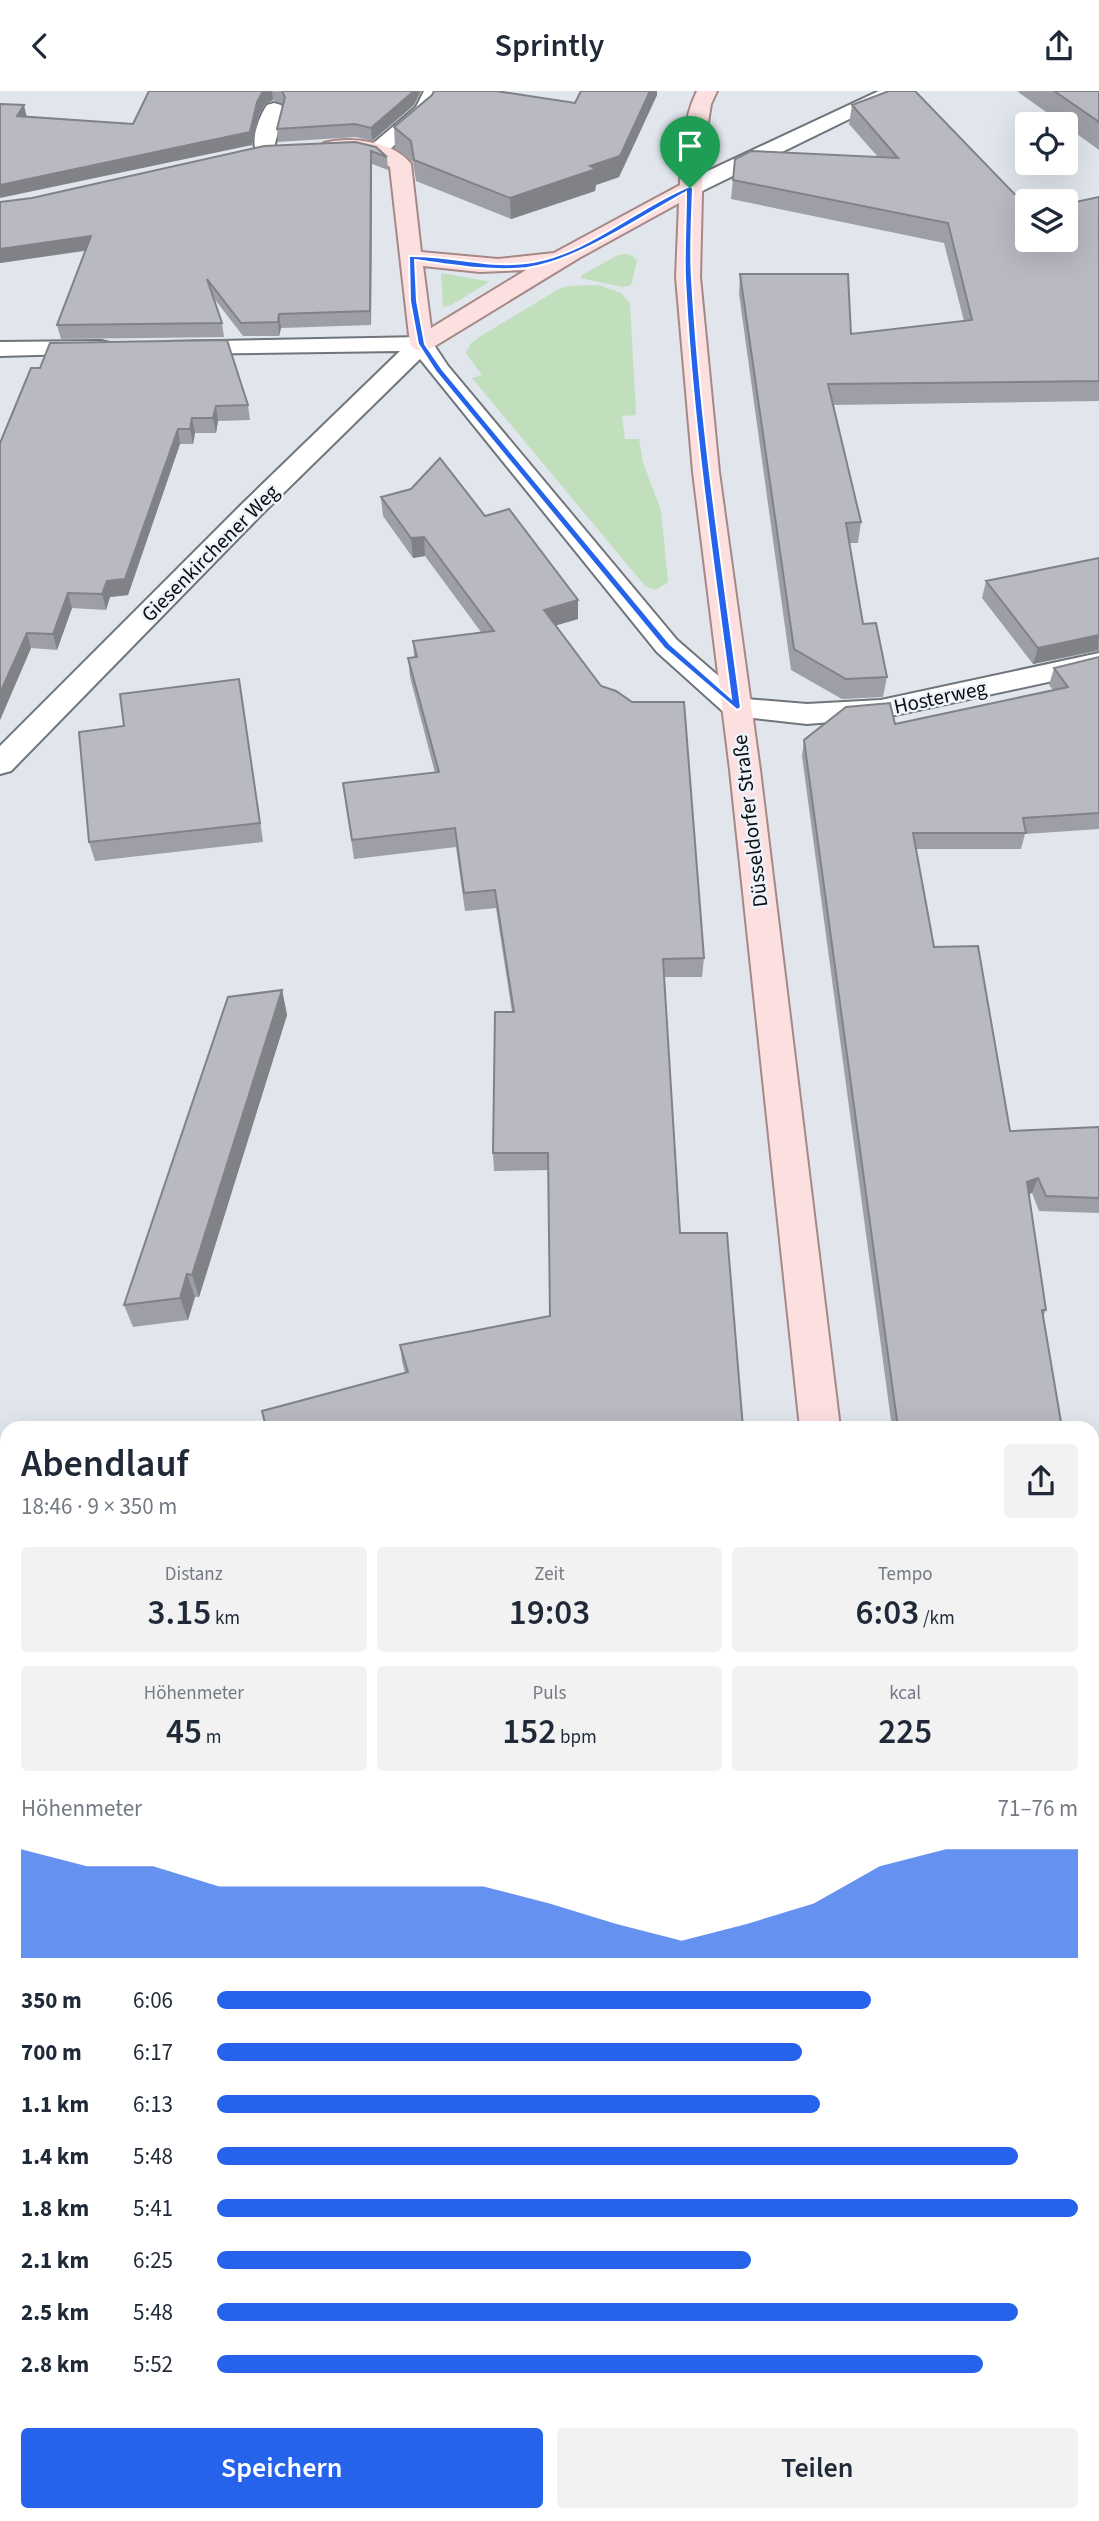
<!DOCTYPE html>
<html lang="de">
<meta charset="utf-8">
<style>
body{margin:0;font-family:"Source Sans 3",sans-serif;background:#f2f2f3;color:#1f2937;height:100vh;display:flex;flex-direction:column;font-size:26px;white-space:nowrap}
*{box-sizing:border-box;margin:0}
p{font-size:23px;color:#747a83}
.icon{flex:none;width:38px;height:38px;fill:none;stroke:currentColor;stroke-width:2;stroke-linecap:round;stroke-linejoin:round}
.map{position:relative;flex:1;overflow:hidden}
.sheet{position:absolute;left:0px;top:1330px;width:1099px;height:1101px;display:flex;flex-direction:column;background:#fff;border-radius:21px 21px 0 0;box-shadow:0 7px 28px #0002}
.sheet>*{flex:none}
.buttons{position:absolute;left:1015px;top:21px;display:grid;gap:14px}
.buttons a{display:grid;place-items:center;width:63px;height:63px;border-radius:7px;background:#fff;box-shadow:0 7px 28px #0002;font-size:35px}
.pin{position:absolute;display:grid;place-items:center;width:60px;height:60px;color:#fff;margin:-72px -30px;border-radius:50% 50% 50% 0;rotate:-45deg;box-shadow:0 0 7px #0007}
.pin .icon{rotate:45deg}
.round{display:grid;place-items:center;flex:none;width:74px;height:74px;border-radius:7px;background:#f2f2f3}
.headline{display:flex;align-items:center;justify-content:space-between;height:119px;padding:0 21px}
h1{font-size:38px;font-weight:600;line-height:52px}
.metrics{display:grid;grid-template-columns:repeat(3,1fr);gap:10px;height:119px;padding:7px 21px}
.metrics div{display:grid;align-content:center;border-radius:7px;background:#f2f2f3;text-align:center}
.metrics b{font-size:35px;font-weight:600}
.metrics small{font-size:19px;font-weight:400}
.metrics p{font-size:19px}
.chart{height:196px;padding:14px 21px}
.chart p{display:flex;justify-content:space-between}
.chart svg{width:100%;height:126px;margin-top:7px;fill:#2563eb;opacity:.7}
.primary-button{display:flex;gap:14px;margin-top:auto;padding:14px 21px}
.primary-button a{flex:1;height:80px;border-radius:7px;background:#2563eb;color:#fff;font-size:28px;font-weight:600;line-height:80px;text-align:center}
.primary-button a+a{background:#f2f2f3;color:#1f2937}
ul{padding:0 21px;list-style:none;font-size:23px}
li{display:grid;grid-template-columns:112px 84px 1fr;align-items:center;height:52px}
li i{height:18px;border-radius:9px;background:#2563eb}
header{display:flex;justify-content:space-between;align-items:center;height:91px;padding:0 21px;background:#fff;font-size:32px;font-weight:600}
.map>svg:first-child{display:block}
.green{fill:#c1dfbd}
.lines{fill:none;stroke-linecap:round;stroke-linejoin:round}
.minor-casing{stroke:#6f757a;stroke-width:4}
.major-casing{stroke:#a78888;stroke-width:4}
.minor{fill:#fff;fill-rule:evenodd}
.major{fill:#fcdfdf;fill-rule:evenodd}
.wall{fill:#9e9fa6}
.shaded-wall{fill:#818287}
.building{fill:#b8b9c1;stroke:#818287;stroke-width:2}
.route{fill:#2563eb;stroke:#fff;stroke-width:2;fill-rule:evenodd}
.labels{text-anchor:middle;dominant-baseline:central;stroke-width:5;stroke-linejoin:round;paint-order:stroke}
.far-street-label{font-size:21px;fill:#0c0e10;stroke:#edf3fa}
</style>
<header><svg class="icon" aria-label="back" viewBox="0 0 24 24"><path d="M15 5l-7 7 7 7"/></svg>Sprintly<svg class="icon" aria-label="share" viewBox="0 0 24 24"><path d="M12 15V3M7 8l5-5 5 5M5 13v7h14v-7"/></svg></header>
<div class="map">
<svg width="1099" height="2430" viewBox="0 0 1099 2430">
<rect width="100%" height="100%" fill="#e0e6ec"/>
<!-- green -->
<path class="green" d="M626 163 633 165 637 170 631 194 622 196 581 187 582 184 618 164Z
M441 182 487 190 489 191 451 214 443 216Z
M599 194 621 202 630 212 636 324 622 325 625 348H639L643 372 661 419 668 491 656 499 645 495 472 287 482 284 466 262 471 252 481 245 559 198 568 195Z"/>
<g class="lines">
<defs>
<path id="minor" d="M424 0H444L431 23 383 64H369L365 60 369 56 416 16Z
M879 0H912L909 4 884 11 698 102H682L679 97 682 92Z
M274 12 281 14 284 18 272 64H258C249 51 259 26 267 14Z
M422 246 430 248 448 275 677 549 745 608 807 613 881 609 1099 562V580L881 627 807 633 727 624 657 561 420 268 261 424 11 680 0 683V655L243 412 400 260 176 263 167 261 164 256 167 251Z
M101 250 110 252 113 257 110 262 0 265V251Z
M7 1578V1620L0 1622V1580Z"/>
<path id="major" d="M697 0H717L711 13 703 62 700 186 719 381 760 679 840 1337H800L730 679 693 381 676 186 679 112 579 167 430 258 422 260 414 258 410 253 390 76C368 61 347 66 324 60L320 56 324 52C349 45 394 50 411 73L421 161 498 168 554 162 680 94C681 62 683 29 697 0ZM423 175 480 181 526 179 431 237Z
M933 2424H989L991 2430H935Z"/>
</defs>
<!-- minor casing -->
<use href="#minor" class="minor-casing"/>
<!-- major casing -->
<use href="#major" class="major-casing"/>
<!-- minor -->
<use href="#minor" class="minor"/>
<!-- major -->
<use href="#major" class="major"/>
</g>
<!-- wall -->
<path class="wall" d="M149 0H421L414 14 372 50 356 46 278 51 277 38 283 13 273 9 265 13 259 24 252 54 27 25 133 33Z
M1019 0H1099V59L1066 35V33H1063L1018 1Z
M432 4 575 12 657 4 619 86 596 94 595 100 511 128 416 90 413 71 395 57 394 36Z
M852 14 1027 149 1099 106V310L833 314 861 431 858 452H849L863 533 887 586 883 606 842 608 791 579 739 203 740 183 851 243 964 230 944 152 731 108 733 89 878 66 849 33Z
M355 51 387 66 388 79 372 73 371 234 281 237 279 245H243L213 206 222 232 224 246 61 248 57 234 85 160 0 172V111L32 107Z
M31 277 248 314 250 329 218 330 216 342H195L193 353H180L128 504 110 506 106 519 72 517 57 559 31 557 0 629Z
M381 406 485 425 578 509V528L556 534 704 867 702 886H664L680 1142 743 1337 405 1282 402 1270 400 1254 550 1225 548 1079 494 1080 493 1062 512 921 496 817 465 820 456 756 354 768 343 692 435 682 410 586 408 567 414 566 413 550 481 541 425 465 413 467 383 425Z
M1099 467V560L1033 573 982 507 986 490Z
M1099 566V738L1025 743 1021 758H916L934 856 1010 1040 1099 1036V1122L1039 1120 1032 1102 1029 1103 1046 1219 1043 1226 1062 1337H892L802 665 804 649 895 633 1053 599 1049 594 1054 577Z
M239 588 263 751 95 770 89 751 124 635Z
M282 899 287 924 199 1206H195L188 1229 133 1236 124 1214Z
M7 1648V1804L0 1800V1650Z
M656 2424H851V2430H646Z
M1072 2424H1092L1099 2430H1073Z"/>
<!-- shaded-wall -->
<path class="shaded-wall" d="M263 0H272L273 9 265 13 259 24 252 54 0 107V94L257 11Z
M414 0H421L414 14 372 50 371 37Z
M650 0H657V4L619 86 596 94 595 100 511 128 510 107 590 75Z
M24 14 27 27 17 25Z
M371 60 372 73 371 234 370 220Z
M91 145 94 158 0 172V158Z
M279 223 281 237 279 245 278 231Z
M216 315 218 330 216 342 213 327Z
M192 327 195 342 193 353 190 338Z
M178 338 180 353 128 504 110 506 106 519 102 503 107 490Z
M424 446 425 465 413 467 411 447Z
M68 502 72 517 57 559 53 543Z
M578 509V528L544 538V519Z
M27 542 31 557 0 629V602Z
M1099 544 1098 559 1033 573 1038 557Z
M239 588 242 607 263 751 260 732Z
M282 899 287 924 199 1206 192 1184Z
M1038 1087 1032 1102 1021 1105 1027 1091Z
M187 1183 195 1206 188 1229 180 1207Z
M7 1516V1531L0 1533V1518Z
M1099 1630V1638L1092 1640V1632Z
M7 2011V2021L0 2024V2014Z
M7 2292V2298L0 2301V2296Z"/>
<!-- building -->
<path class="building" d="M149 0H263L257 11 250 41 0 94V13L24 14 17 25 133 33Z
M282 0H414L371 37 355 33 277 38 285 6Z
M434 0H496L575 12 581 0H650L620 65 590 75 596 78 510 107 414 69 411 50 394 36 432 4Z
M889 0H915L1027 116V149H1066V113L1099 106V290L828 293 861 431 846 432 863 533 876 532 887 586 846 588 794 558 740 183H848L851 243 972 229 948 132 733 89 735 68 751 60 898 67 852 14Z
M1054 0H1099V31Z
M355 51 376 56 387 66 371 60 370 220 279 223 278 231 241 232 207 188 222 232 57 234 91 145 0 158V111L32 107 264 55Z
M227 249 248 314 216 315 213 327H192L190 338H178L125 488 107 490 102 503 68 502 53 543 27 542 0 602V352L31 277H40L50 252Z
M440 367 485 425 509 418 578 509 544 519 601 595 616 600 632 611H684L704 867 663 868 680 1142H727L743 1337H264L266 1336 262 1320 408 1281 400 1254 550 1225 548 1062H493L495 921H514L495 799 464 802 455 737 352 749 343 692 439 681 408 567 417 566 413 550 494 540 424 446 411 447 381 406 411 398Z
M1099 467V544L1038 557 986 490Z
M1099 566V722L1023 727 1026 742H913L934 856 978 855 1010 1040 1099 1036V1107L1046 1105 1038 1087 1027 1091 1046 1219H1042L1062 1337H898L804 649 846 616 890 612 895 633 1068 596 1054 577Z
M239 588 260 732 89 751 79 641 124 635 120 603Z
M282 899 192 1184 187 1183 180 1207 124 1214 228 906Z
M7 1384V1516L0 1518V1386Z
M1099 1496V1630L1092 1632V1497Z
M7 1648V1800H5L0 1797V1650Z
M1099 1731V2430H1083L1081 2424H1092V1733Z
M7 1937V2011L0 2014V1940Z
M7 2144V2292L0 2296V2147Z
M663 2424H851V2430H653Z"/>
<!-- route -->
<path class="route" d="M690 95 693 97C692 127 690 158 692 188 700 331 722 474 741 617L737 619 664 557 436 281 418 253 410 210 409 165C448 164 486 177 526 172 586 165 635 117 690 95ZM686 101C686 130 684 159 685 187 692 328 713 468 731 607L670 553 442 278 425 253 417 210 415 169C451 174 490 181 527 177 577 170 641 126 686 101Z"/>
<g class="labels">
<!-- far-street labels -->
<g class="far-street-label">
<text transform="translate(210 462) rotate(-45)">Giesenkirchener Weg</text>
<text transform="translate(940 606) rotate(-12)">Hosterweg</text>
<text transform="translate(750 730) rotate(-97)">Düsseldorfer Straße</text>
</g>
</g>
</svg>
<div class="buttons">
<a><svg class="icon" aria-label="locate" viewBox="0 0 24 24"><circle cx="12" cy="12" r="6"/><path d="M12 2v4M12 18v4M2 12h4M18 12h4"/></svg></a>
<a><svg class="icon" aria-label="layers" viewBox="0 0 24 24"><path d="M12 4l9 5-9 5-9-5zM3 14l9 5 9-5"/></svg></a>
</div>
<div class="pin" style="left:690px;top:97px;background:#1e9e55"><svg class="icon" aria-label="arrive" viewBox="0 0 24 24"><path d="M6 21V4h12l-3 4 3 4H6"/></svg></div>
<section class="sheet">
<div class="headline"><div><h1>Abendlauf</h1><p>18:46 · 9 × 350 m</p></div><a class="round"><svg class="icon" aria-label="share" viewBox="0 0 24 24"><path d="M12 15V3M7 8l5-5 5 5M5 13v7h14v-7"/></svg></a></div>
<div class="metrics">
<div><p>Distanz</p><b>3.15<small> km</small></b></div>
<div><p>Zeit</p><b>19:03</b></div>
<div><p>Tempo</p><b>6:03<small> /km</small></b></div>
</div>
<div class="metrics">
<div><p>Höhenmeter</p><b>45<small> m</small></b></div>
<div><p>Puls</p><b>152<small> bpm</small></b></div>
<div><p>kcal</p><b>225</b></div>
</div>
<div class="chart"><p><span>Höhenmeter</span>71–76 m</p>
<svg viewBox="0 0 160 44" preserveAspectRatio="none"><path d="M0 44V6L10 12L20 12L30 19L40 19L50 19L60 19L70 19L80 25L90 32L100 38L110 32L120 25L130 12L140 6L150 6L160 6V44z"/></svg>
</div>
<ul>
<li><b>350 m</b>6:06<i style="width:76%"></i></li>
<li><b>700 m</b>6:17<i style="width:68%"></i></li>
<li><b>1.1 km</b>6:13<i style="width:70%"></i></li>
<li><b>1.4 km</b>5:48<i style="width:93%"></i></li>
<li><b>1.8 km</b>5:41<i style="width:100%"></i></li>
<li><b>2.1 km</b>6:25<i style="width:62%"></i></li>
<li><b>2.5 km</b>5:48<i style="width:93%"></i></li>
<li><b>2.8 km</b>5:52<i style="width:89%"></i></li>
</ul>
<div class="primary-button"><a>Speichern</a><a>Teilen</a></div>
</section>
</div>
